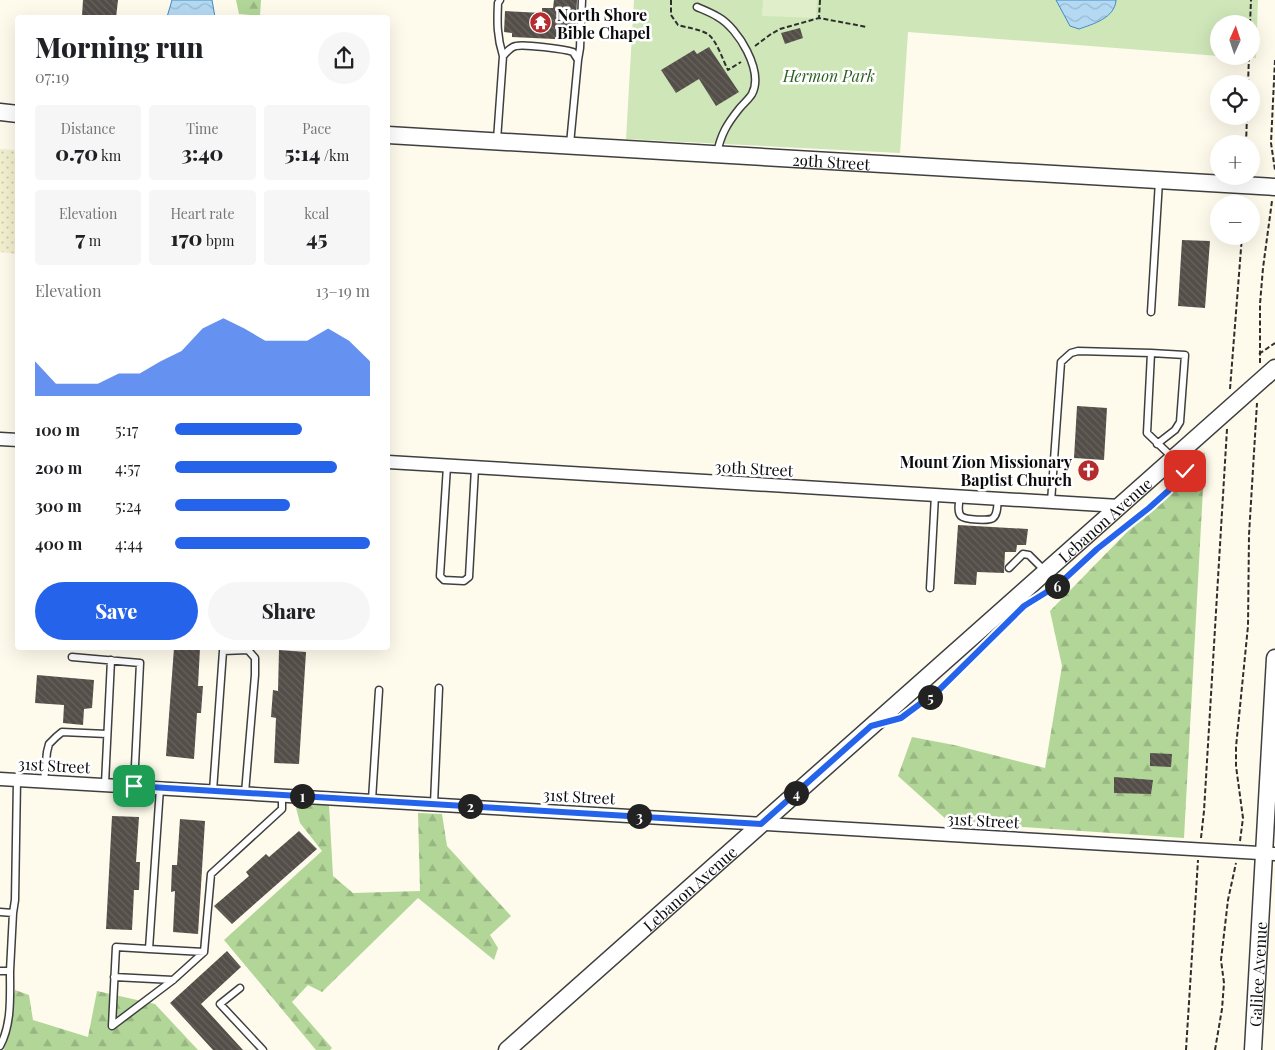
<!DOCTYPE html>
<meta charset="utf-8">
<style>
body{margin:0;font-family:"Playfair Display",serif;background:#f6f6f6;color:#202124;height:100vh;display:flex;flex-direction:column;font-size:19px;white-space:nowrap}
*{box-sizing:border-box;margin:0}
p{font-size:16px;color:#757577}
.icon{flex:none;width:28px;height:28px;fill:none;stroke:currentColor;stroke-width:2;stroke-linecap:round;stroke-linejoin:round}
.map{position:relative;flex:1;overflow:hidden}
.side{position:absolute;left:15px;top:15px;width:375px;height:635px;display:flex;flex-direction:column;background:#fff;border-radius:5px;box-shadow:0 5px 20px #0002}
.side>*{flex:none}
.needle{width:32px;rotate:3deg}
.tools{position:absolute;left:1210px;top:15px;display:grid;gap:10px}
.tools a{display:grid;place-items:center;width:50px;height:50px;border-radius:50%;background:#fff;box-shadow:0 5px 20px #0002;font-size:25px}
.pin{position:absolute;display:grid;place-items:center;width:42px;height:42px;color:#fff;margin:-21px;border-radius:10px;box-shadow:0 2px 8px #0006}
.km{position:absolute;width:25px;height:25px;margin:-12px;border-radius:50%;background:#222;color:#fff;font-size:14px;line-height:25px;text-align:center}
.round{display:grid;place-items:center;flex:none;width:52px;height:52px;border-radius:26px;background:#f6f6f6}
.summary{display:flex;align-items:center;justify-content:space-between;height:85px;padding:0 20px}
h1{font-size:28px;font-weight:800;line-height:38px}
.stats{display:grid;grid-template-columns:repeat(3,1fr);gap:8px;height:85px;padding:5px 20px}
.stats div{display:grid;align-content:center;border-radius:5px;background:#f6f6f6;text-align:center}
.stats b{font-size:21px;font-weight:800}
.stats small{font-size:14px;font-weight:400}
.stats p{font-size:14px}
.chart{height:140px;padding:10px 20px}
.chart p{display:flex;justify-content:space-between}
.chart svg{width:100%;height:90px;margin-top:5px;fill:#2563eb;opacity:.7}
.primary-button{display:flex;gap:10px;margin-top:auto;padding:10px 20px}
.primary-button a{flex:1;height:58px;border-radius:30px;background:#2563eb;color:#fff;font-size:20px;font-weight:800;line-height:58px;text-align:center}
.primary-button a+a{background:#f6f6f6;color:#202124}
ul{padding:0 20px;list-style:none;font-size:16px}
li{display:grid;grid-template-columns:80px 60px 1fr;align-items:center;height:38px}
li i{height:12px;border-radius:6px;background:#2563eb}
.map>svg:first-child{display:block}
.farmland{fill:url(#farmland-dots)}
.forest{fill:url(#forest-firs)}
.park{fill:#cee6b8}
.pitch{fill:#e0eec9}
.water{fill:url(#water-waves);stroke:#3e8bc6}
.building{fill:url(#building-back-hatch)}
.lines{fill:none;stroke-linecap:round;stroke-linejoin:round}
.service-casing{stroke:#3f3f3f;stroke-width:9}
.minor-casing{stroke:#3f3f3f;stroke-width:15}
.tertiary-casing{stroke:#3f3f3f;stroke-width:19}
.path{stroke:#2e2e2e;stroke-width:2;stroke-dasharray:5 2.5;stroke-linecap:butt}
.service{stroke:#fff;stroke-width:6}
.minor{stroke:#fff;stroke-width:12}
.tertiary{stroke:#fff;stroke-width:16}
.route-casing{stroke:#fff;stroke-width:10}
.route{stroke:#2563eb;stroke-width:6}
.labels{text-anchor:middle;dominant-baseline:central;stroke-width:5;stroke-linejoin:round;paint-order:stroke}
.poi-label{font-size:16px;font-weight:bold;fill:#0c0c0c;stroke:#fff;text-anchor:start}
.park-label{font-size:16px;font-style:italic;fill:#2b6020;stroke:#fff}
.street-label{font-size:16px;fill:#0c0c0c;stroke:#fff}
</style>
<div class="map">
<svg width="1275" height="1050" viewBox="0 0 1275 1050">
<defs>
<pattern id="farmland-dots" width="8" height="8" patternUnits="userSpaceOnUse" patternTransform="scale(1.25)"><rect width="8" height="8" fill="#f2f0ce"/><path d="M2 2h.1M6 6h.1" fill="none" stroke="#cecdb0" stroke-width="1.8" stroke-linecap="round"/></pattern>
<pattern id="forest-firs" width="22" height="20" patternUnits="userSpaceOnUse" patternTransform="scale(1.25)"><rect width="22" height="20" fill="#b2d698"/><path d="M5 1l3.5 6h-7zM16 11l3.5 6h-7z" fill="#98b682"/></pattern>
<pattern id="water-waves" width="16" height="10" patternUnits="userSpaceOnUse" patternTransform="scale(1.25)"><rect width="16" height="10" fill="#b4d9f3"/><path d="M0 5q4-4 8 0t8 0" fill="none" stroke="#9ab9cf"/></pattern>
<pattern id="building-back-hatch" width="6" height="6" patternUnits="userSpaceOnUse" patternTransform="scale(1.25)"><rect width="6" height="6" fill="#544e49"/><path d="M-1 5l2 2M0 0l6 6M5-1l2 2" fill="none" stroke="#68635f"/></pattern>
</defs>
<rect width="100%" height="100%" fill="#fefbec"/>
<!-- farmland -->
<path class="farmland" d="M0 149 17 150V254L0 252Z"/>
<!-- forest -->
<path class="forest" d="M236 0H261L260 16 239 14Z
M1205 452 1184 838 949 822 898 776 912 737 954 745 1045 768 1062 666 1050 611Z
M295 804H329L333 876 353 893 420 891 418 813 442 814 447 846 511 916 490 935 498 948 494 960 418 898 322 992 308 985 292 1002 332 1048 330 1050H316L224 940 322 851 300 823Z
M15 990 29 995 33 1020 88 1037 97 991 155 1004 198 1050H4Z"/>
<!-- park -->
<path class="park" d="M634 0H1258L1256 58 1227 56H1251V24H1219V56L908 32 900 153 626 139Z"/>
<!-- pitch -->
<path class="pitch" d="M763 0H817L816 18 762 16Z"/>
<!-- water -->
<path class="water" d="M172 0H212L215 17H167Z
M1056 0H1116C1115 18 1093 24 1079 29L1070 26Z"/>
<!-- building -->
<path class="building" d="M83 0H118L116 18 82 16Z
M554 0H577L575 40 512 37V33L504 32 505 11 542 13V8H553Z
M800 28 803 38 785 44 781 33Z
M709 47 739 92 716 106 699 79 676 93 661 70 694 50 697 54Z
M1182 240 1210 241 1205 308 1178 306Z
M1077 406 1107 408 1104 460 1074 458Z
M958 525 1028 529 1026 545H1017L1016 552H1005L1004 573 977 572 976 585 954 584Z
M174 648H200L198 686H203L201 713H197L194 759 166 756Z
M279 650 306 652 299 764 274 763 276 718 271 717 273 690 278 691Z
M37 675 94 680 92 708 84 709 83 725 63 723 64 705 35 703Z
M1150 753 1172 754 1171 767 1150 766Z
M1114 777 1153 780 1151 794 1114 793Z
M112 816 139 817 136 862H140L139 890H134L132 930 106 929Z
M180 819 205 821 198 934 173 932 175 891 171 892 172 865H177Z
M299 831 317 849 232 924 214 906 249 876 246 872 266 854 269 857Z
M227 951 241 967 201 1004 243 1050H213L170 1003Z"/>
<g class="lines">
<defs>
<path id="service" d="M500 0 498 3C497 23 497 37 503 56
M697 7C704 10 712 13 718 17 738 28 764 71 752 94 749 99 743 104 739 109 727 124 721 134 717 153
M578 60 580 48 582 0
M497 140 503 56C507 52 510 47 516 46 524 44 564 49 573 52L578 60 570 144
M1151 312 1159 181
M1151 353 1185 355 1180 422 1175 430 1157 444
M447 466 440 576 444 580 464 581 469 577 475 468
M960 496C959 502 957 512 961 516 965 520 990 521 993 518 998 514 997 505 998 499
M1051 502 1061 362 1071 353 1078 351 1151 353 1147 433 1172 457
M1009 568 1023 554 1029 555 1045 571
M930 588 935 495
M72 657 140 663 134 786
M44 781 47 752 49 744 56 737 62 732 107 734
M105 784 111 660
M160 788 149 949 116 947 112 1026 173 980 204 952 211 874 282 809V795
M213 791 223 651 248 650 255 658V675L245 793
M372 800 379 690
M434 804 439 688
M0 912 13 913 10 971H0
M13 913 15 900 17 780
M149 949 204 952
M114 977 173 980
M240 988 220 1004 263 1050
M0 1046C12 1024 10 996 10 971"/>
<path id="minor" d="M0 439 18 440
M388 462 1119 506
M0 779 1275 854"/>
<g id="tertiary">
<path d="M0 112 18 114"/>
<path id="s1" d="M388 135 1275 187"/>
<path id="s2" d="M507 1050 1275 368"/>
<path id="s3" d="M1253 1050 1275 658"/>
</g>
</defs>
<!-- service casing -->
<use href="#service" class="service-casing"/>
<!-- minor casing -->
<use href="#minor" class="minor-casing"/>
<!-- tertiary casing -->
<use href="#tertiary" class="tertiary-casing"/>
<!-- path -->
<path class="path" d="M671 0V15L678 25C687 28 701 29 709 35 718 43 723 61 728 70L741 62
M820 0 819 18 867 27
M1250 24 1251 0
M755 46 771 34 780 29 819 18
M1275 60 1271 143 1275 170
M1248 84 1249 56
M1246 144 1247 116
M1243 204V199
M1259 354 1275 343
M1260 363V304L1263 268 1272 201
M1230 389 1242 236
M1035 600 1058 585 1097 549 1149 508 1169 491 1195 458
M911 711 940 689 982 648
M1201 838 1204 811 1227 429
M1240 841 1243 818 1236 766V747L1248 626 1249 535 1257 403
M1186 1050 1198 860
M1215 1050 1222 1009 1224 983 1221 960 1228 900 1236 863"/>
<!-- service -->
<use href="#service" class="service"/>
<!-- minor -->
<use href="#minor" class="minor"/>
<!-- tertiary -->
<use href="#tertiary" class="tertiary"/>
</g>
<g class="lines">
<defs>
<path id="route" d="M134 786 761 824 871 726 901 718 940 689 1024 606 1058 585 1097 549 1149 508 1168 491 1185 471"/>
</defs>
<!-- route casing -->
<use href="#route" class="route-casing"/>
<!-- route -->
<use href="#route" class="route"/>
</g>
<!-- icons -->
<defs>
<symbol id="temple-disc" viewBox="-11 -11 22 22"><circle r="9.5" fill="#b42c2e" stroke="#fff"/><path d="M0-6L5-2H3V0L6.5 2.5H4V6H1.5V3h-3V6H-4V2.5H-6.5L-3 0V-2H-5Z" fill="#fff"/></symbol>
<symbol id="church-disc" viewBox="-11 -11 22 22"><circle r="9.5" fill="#b42c2e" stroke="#fff"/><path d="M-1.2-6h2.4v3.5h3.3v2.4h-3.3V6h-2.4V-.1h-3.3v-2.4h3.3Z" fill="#fff"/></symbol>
</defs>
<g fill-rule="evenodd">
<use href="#temple-disc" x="528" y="10" width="25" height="25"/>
<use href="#church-disc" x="1076" y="458" width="25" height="25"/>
</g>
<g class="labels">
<!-- poi labels -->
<g class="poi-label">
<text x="557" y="14">North Shore<tspan x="557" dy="18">Bible Chapel</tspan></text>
<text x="1072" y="461" text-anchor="end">Mount Zion Missionary<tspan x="1072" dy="18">Baptist Church</tspan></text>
</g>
<!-- park labels -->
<g class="park-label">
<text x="829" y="75">Hermon Park</text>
</g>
<!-- street labels -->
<g class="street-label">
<text stroke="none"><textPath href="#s1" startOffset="444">29th Street</textPath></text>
<text transform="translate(754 468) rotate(3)">30th Street</text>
<text stroke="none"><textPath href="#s2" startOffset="799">Lebanon Avenue</textPath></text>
<text transform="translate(54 765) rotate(3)">31st Street</text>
<text transform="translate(579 796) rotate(3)">31st Street</text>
<text transform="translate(983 820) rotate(3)">31st Street</text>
<text stroke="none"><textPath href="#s2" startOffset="244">Lebanon Avenue</textPath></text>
<text stroke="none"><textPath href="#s3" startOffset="76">Galilee Avenue</textPath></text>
</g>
</g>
</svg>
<div class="tools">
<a><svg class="needle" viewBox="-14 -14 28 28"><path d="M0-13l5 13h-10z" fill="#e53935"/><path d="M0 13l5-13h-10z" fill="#757577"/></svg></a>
<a><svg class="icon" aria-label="locate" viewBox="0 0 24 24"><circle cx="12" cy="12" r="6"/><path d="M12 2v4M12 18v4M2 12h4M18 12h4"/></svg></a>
<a>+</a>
<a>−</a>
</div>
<div class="pin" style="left:134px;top:786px;background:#1e9e55"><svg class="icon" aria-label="arrive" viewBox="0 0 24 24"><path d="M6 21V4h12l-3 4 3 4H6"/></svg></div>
<div class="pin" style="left:1185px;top:471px;background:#d93025"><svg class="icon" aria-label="check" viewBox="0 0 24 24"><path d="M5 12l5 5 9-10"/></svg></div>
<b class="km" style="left:302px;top:796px">1</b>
<b class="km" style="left:470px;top:806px">2</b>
<b class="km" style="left:639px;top:816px">3</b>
<b class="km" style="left:796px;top:793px">4</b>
<b class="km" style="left:930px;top:697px">5</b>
<b class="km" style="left:1057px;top:586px">6</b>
<section class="side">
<div class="summary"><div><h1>Morning run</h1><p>07:19</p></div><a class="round"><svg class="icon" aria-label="share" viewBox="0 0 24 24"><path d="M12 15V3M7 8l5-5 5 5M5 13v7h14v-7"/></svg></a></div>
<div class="stats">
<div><p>Distance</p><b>0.70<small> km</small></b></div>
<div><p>Time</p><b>3:40</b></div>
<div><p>Pace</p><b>5:14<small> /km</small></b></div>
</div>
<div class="stats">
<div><p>Elevation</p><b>7<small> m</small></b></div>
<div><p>Heart rate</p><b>170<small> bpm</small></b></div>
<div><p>kcal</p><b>45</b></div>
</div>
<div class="chart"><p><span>Elevation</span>13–19 m</p>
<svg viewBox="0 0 160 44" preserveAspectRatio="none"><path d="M0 44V27L10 38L20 38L30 38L40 33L50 33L60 27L70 22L80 11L90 6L100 11L110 17L120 17L130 17L140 11L150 17L160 27V44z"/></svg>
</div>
<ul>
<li><b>100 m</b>5:17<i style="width:65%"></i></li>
<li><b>200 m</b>4:57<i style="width:83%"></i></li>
<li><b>300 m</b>5:24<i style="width:59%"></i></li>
<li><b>400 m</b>4:44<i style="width:100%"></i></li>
</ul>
<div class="primary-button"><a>Save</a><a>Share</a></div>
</section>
</div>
